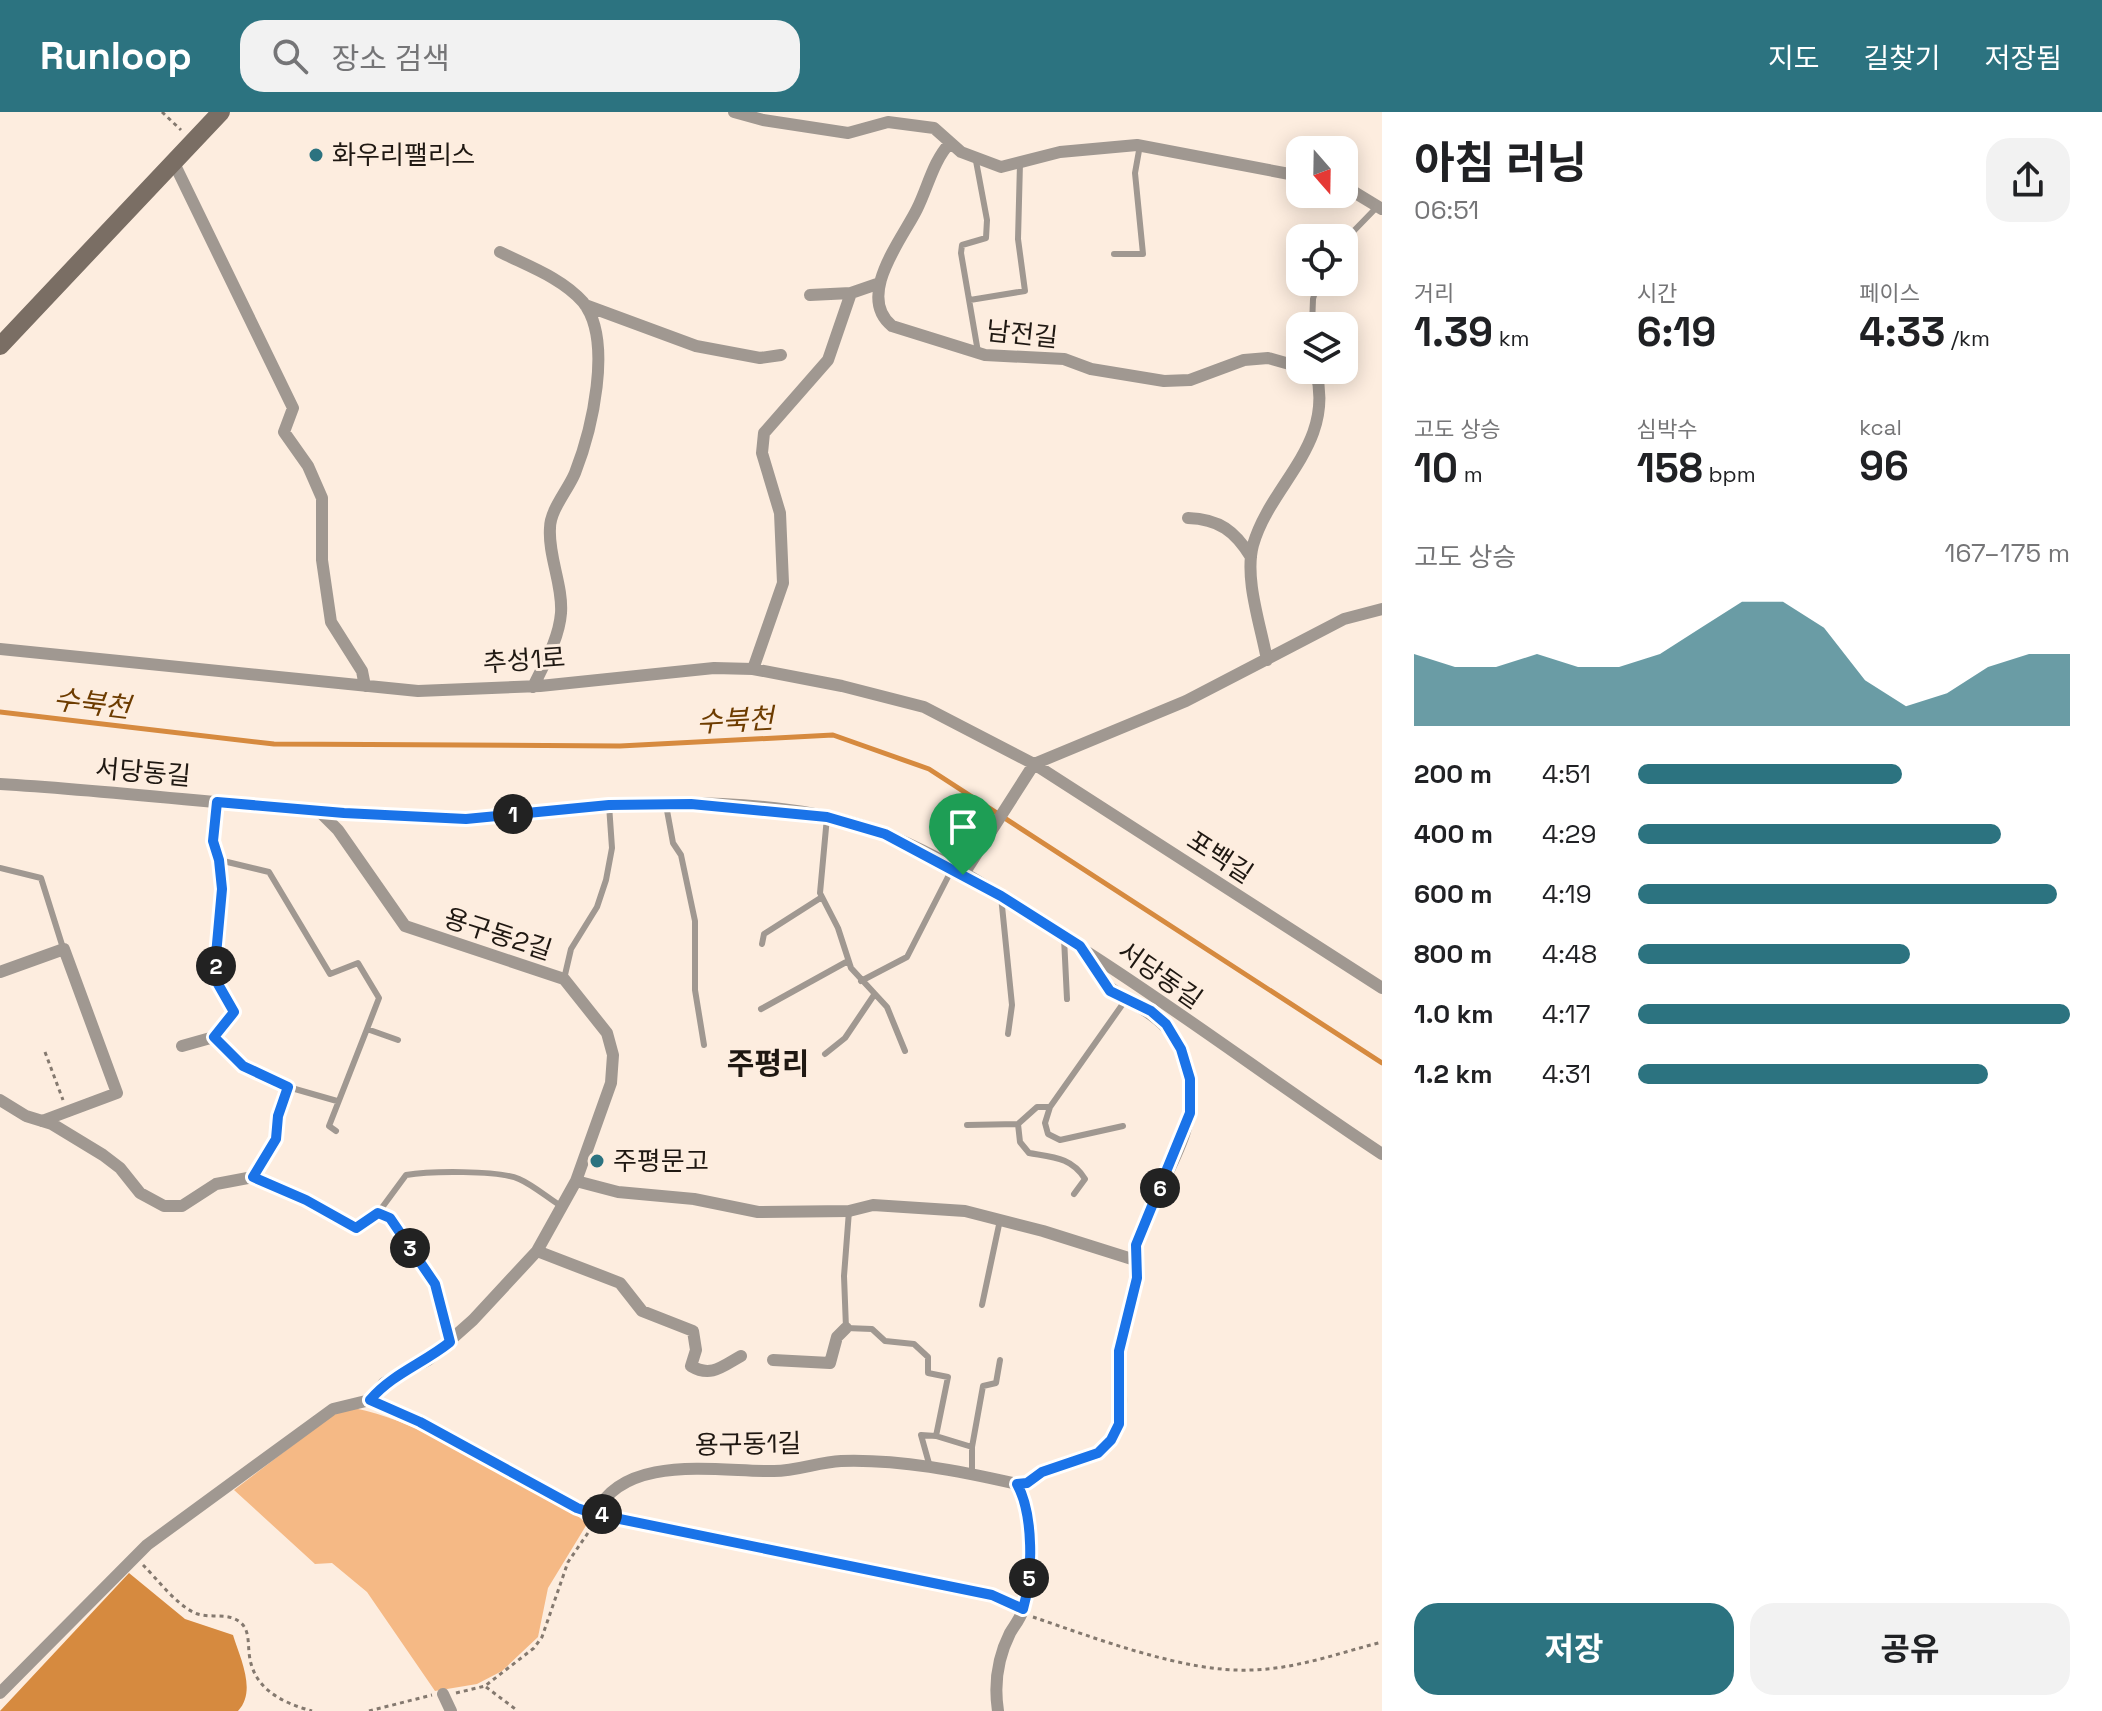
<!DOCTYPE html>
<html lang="ko">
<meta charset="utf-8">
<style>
body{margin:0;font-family:"Space Grotesk","Noto Sans KR",sans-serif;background:#f2f2f2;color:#202124;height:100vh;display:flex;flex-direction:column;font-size:30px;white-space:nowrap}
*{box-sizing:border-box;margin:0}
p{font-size:26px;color:#757577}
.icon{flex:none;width:44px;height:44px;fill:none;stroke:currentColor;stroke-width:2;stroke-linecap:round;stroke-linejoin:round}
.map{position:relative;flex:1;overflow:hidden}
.side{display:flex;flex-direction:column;background:#fff;width:720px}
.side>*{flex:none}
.needle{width:52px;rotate:160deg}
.buttons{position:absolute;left:1286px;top:24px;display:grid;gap:16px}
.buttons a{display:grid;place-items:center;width:72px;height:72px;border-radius:16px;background:#fff;box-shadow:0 4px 20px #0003;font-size:40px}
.pin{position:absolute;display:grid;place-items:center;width:68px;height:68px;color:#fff;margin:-82px -34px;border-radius:50% 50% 50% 0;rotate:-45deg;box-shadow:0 0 8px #0007}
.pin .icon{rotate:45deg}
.km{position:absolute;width:40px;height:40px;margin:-20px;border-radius:50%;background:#222;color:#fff;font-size:22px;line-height:40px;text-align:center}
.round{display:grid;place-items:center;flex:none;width:84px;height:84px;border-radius:24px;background:#f2f2f2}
.head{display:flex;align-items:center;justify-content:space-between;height:136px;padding:0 32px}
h1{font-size:44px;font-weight:700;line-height:60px}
.stats{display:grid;grid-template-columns:repeat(3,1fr);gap:12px;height:136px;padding:8px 32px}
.stats div{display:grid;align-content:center}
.stats b{font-size:40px;font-weight:700}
.stats small{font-size:22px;font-weight:400}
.stats p{font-size:22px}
.chart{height:224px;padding:16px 32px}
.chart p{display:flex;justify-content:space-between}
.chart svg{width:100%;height:144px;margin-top:8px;fill:#2c7380;opacity:.7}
.cta{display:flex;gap:16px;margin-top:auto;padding:16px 32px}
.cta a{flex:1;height:92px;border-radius:24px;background:#2c7380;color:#fff;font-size:32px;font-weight:700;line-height:92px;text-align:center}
.cta a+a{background:#f2f2f2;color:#202124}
ul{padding:0 32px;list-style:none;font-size:26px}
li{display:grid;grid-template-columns:128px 96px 1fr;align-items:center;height:60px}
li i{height:20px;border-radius:10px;background:#2c7380}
header{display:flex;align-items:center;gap:48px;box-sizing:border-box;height:112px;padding:0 40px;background:#2c7380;color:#fff}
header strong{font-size:38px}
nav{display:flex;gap:44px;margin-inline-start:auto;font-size:28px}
.search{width:560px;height:72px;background:#f2f2f2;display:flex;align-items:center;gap:20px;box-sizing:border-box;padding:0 28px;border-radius:24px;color:#757577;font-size:30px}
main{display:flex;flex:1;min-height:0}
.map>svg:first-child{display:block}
.green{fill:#f5b985}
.water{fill:#d68a3f}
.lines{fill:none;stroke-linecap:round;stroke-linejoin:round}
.stream{stroke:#d68a3f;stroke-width:5}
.path{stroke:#84796f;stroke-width:3;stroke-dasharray:4 4;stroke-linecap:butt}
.lane{stroke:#a09891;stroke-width:6}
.street{stroke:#a09891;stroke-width:12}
.secondary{stroke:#7a6e64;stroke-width:18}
.route-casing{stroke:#fff;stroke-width:16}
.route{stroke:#1a73e8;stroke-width:10}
.poi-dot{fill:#2c7380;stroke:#fdeddf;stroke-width:3}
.labels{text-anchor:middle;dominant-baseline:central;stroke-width:6;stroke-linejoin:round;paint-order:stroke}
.poi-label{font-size:26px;fill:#1f1812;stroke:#fdeddf;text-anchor:start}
.street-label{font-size:26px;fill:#1f1812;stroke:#fdeddf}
.water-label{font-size:28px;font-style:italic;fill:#6d3c00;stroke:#fdeddf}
.quarter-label{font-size:30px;font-weight:bold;fill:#1f1812;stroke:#fdeddf}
</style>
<header>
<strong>Runloop</strong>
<div class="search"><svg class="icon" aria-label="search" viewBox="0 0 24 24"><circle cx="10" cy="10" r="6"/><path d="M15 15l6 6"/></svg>장소 검색</div>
<nav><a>지도</a><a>길찾기</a><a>저장됨</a></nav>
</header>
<main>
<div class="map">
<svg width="1382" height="1599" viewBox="0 0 1382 1599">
<rect width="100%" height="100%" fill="#fdeddf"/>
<!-- green -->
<path class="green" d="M344 1294C426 1308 498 1364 572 1399L587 1412 548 1476 538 1525 502 1559 477 1572 435 1579 367 1480 332 1451 315 1452 234 1378Z"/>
<!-- water -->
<path class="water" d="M129 1461 185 1507 233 1523C240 1546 257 1579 238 1599H0Z"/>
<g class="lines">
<!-- stream -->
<path class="stream" d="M0 600 274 632 620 634 833 623 929 657 1382 951"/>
<!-- path -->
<path class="path" d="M162 0 181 18
M45 940 63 988
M609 1403 1012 1490
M143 1453C158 1468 175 1491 193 1500 208 1508 228 1499 241 1511 249 1518 248 1530 249 1540 252 1576 280 1590 312 1599
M1033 1505C1095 1526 1186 1561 1251 1558 1296 1557 1339 1541 1382 1530
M486 1575 518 1599
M456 1581 485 1574 534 1536 542 1525 568 1450 592 1415
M369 1599 432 1583"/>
<!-- lane -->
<path class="lane" d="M976 49 987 108 986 126 962 133 961 141 978 240
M1344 129 1377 95
M1114 142H1143L1135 61 1140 33
M970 188 1025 179 1018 127 1020 51
M1312 214 1313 187 1318 170
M666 693 673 731 681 743 695 809V878L704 933
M827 705 820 781 838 816 851 856 887 895 905 939
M219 748 269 760 330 862 358 851 379 886 367 917
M0 756 41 766 63 836
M1001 784 1012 893 1008 922
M1064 826 1067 887
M762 832 764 822 822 785
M564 867 571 837 597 795 606 768 612 736 609 693
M861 869 907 845 952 757
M761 897 848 849
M214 925 243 954 288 975 337 989
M825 942 845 926 874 883
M1050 995 1045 1011 1048 1022 1060 1028 1123 1014
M967 1013 1018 1012
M336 1019 329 1014 367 917 398 928
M253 1065 306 1088 356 1116 378 1101 406 1063C429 1059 498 1058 519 1067 533 1073 548 1086 561 1094
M1074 1082 1085 1067C1072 1045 1052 1045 1029 1041L1020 1030 1018 1012 1037 995H1050L1127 886
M849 1099 844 1164 846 1216 872 1217 885 1229 914 1232 928 1245V1261L948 1265 936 1324 921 1323 930 1355
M378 1101 390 1106 435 1172 450 1230
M982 1193 1000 1108
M936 1324 972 1335V1360
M972 1335 983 1274 996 1271 1000 1248"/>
<!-- street -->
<path class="street" d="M734 0 763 8 848 21 888 10 934 16 961 40 1001 55 1060 40 1137 33 1300 64
M950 31C933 49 928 75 917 97 903 126 855 184 892 214L985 243 1064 247 1091 257 1164 269 1190 268 1244 248 1268 246 1300 255
M173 49 293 296 284 320 308 354 322 386V448L331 510 362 559 365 574
M1344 74 1382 97
M500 140C528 154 562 166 583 190 614 229 591 320 575 361 568 378 550 398 550 416 548 444 563 473 561 501 559 527 544 552 533 575
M810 183 851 181 880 171
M585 193 696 234 760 246 781 243
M1188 406C1219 407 1235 419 1251 445
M0 537 418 579 540 574 714 556 753 557 842 574 924 595 1034 652 1382 876
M1267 548C1261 514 1244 467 1253 433 1271 371 1335 333 1316 260L1309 258
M753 557 783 471 780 401 762 341 764 321 828 248 851 181
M0 672C154 681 306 704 460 706 510 707 559 695 609 693 686 689 786 690 860 713 942 739 1016 794 1087 840 1187 904 1282 976 1382 1042
M963 763 1034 652 1186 589 1344 507 1382 497
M0 860 64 837 117 981 42 1009
M182 934 214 925 234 900 214 865 222 777 219 748 213 729 217 690
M0 988 26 1004 52 1012 103 1043 120 1056 140 1081 164 1094H182L216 1072 253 1065 276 1027 278 1004 288 975
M576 1069 618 1080 694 1087 758 1100 849 1099 873 1093 965 1099 1043 1119 1135 1148
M537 1139 620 1171 642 1199 693 1219 696 1238 691 1254C711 1266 723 1254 741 1244
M773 1248 830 1251 837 1225 846 1216
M370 1288 420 1310 560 1387 595 1402C624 1340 719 1360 774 1359 797 1359 819 1350 841 1349 900 1347 960 1359 1017 1372
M0 1581 147 1433 333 1297 370 1288 384 1271 428 1248 473 1208 537 1139 576 1069 611 971 613 943 607 921 564 867 405 814 338 718 318 698
M443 1582 451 1599
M998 1599C994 1573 998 1545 1010 1521 1014 1514 1020 1507 1022 1500 1034 1468 1034 1402 1017 1372 1029 1371 1033 1365 1043 1360 1067 1348 1097 1351 1112 1326 1127 1303 1119 1269 1119 1243 1120 1217 1135 1192 1137 1166 1138 1154 1134 1142 1137 1130 1152 1076 1201 1024 1189 965 1172 880 1107 904 1087 840"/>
<!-- secondary -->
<path class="secondary" d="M0 234 221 0"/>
</g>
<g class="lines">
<defs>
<path id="route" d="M217 690 344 701 466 707 609 693 691 692 827 705 885 722 1001 784 1080 834 1110 879 1151 899 1166 912 1181 937 1190 967V1001L1136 1133 1137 1166 1119 1239V1312L1111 1328 1098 1341 1042 1360 1027 1371 1017 1372C1034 1403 1033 1463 1023 1497L992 1483 595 1402 577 1396 420 1310 370 1288C392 1262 424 1251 450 1230L435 1172 390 1106 378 1101 356 1116 306 1088 253 1065 276 1027 278 1004 288 975 243 954 214 925 234 900 214 865 222 777 219 748 213 729Z"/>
</defs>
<!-- route casing -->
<use href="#route" class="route-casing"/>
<!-- route -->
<use href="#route" class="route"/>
</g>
<!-- markers -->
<g class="poi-dot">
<circle cx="316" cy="43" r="8"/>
<circle cx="597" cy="1049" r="8"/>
</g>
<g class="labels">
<!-- poi labels -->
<g class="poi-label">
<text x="332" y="43">화우리팰리스</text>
<text x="613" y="1049">주평문고</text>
</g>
<!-- street labels -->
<g class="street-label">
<text transform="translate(1022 222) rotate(6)">남전길</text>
<text transform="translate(524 548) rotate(-4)">추성1로</text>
<text transform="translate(143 660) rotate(5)">서당동길</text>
<text transform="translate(1220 745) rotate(33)">포백길</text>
<text transform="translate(498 822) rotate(18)">용구동2길</text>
<text transform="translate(1160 863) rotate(35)">서당동길</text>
<text transform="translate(748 1332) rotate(-1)">용구동1길</text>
</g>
<!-- water labels -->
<g class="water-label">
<text transform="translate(92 591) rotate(7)">수북천</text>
<text transform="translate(735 608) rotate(-3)">수북천</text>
</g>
<!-- quarter labels -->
<g class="quarter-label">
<text x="768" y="951">주평리</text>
</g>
</g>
</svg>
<div class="buttons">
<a><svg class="needle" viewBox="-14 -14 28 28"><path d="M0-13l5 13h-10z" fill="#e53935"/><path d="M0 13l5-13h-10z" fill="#757577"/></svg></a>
<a><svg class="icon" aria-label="locate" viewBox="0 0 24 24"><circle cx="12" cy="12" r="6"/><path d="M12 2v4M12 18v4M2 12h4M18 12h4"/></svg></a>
<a><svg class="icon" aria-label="layers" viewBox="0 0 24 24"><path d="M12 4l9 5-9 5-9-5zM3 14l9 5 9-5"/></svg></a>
</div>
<div class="pin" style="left:963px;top:763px;background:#1e9e55"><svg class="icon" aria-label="arrive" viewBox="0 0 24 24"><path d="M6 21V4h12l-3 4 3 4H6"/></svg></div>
<b class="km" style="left:513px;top:702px">1</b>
<b class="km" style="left:216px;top:854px">2</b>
<b class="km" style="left:410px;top:1136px">3</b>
<b class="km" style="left:602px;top:1402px">4</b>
<b class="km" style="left:1029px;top:1466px">5</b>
<b class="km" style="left:1160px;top:1076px">6</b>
</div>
<section class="side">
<div class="head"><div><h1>아침 러닝</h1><p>06:51</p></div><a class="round"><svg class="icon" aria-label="share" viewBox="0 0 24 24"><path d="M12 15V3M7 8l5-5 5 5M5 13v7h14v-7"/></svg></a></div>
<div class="stats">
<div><p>거리</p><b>1.39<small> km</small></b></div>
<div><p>시간</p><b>6:19</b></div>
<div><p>페이스</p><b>4:33<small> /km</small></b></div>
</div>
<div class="stats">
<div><p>고도 상승</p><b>10<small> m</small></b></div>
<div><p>심박수</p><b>158<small> bpm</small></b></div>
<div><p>kcal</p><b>96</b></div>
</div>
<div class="chart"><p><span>고도 상승</span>167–175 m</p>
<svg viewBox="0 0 160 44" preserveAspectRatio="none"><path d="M0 44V22L10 26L20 26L30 22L40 26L50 26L60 22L70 14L80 6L90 6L100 14L110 30L120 38L130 34L140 26L150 22L160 22V44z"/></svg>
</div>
<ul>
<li><b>200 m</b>4:51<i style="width:61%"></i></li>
<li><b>400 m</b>4:29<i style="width:84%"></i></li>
<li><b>600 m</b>4:19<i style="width:97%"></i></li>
<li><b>800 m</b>4:48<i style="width:63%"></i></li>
<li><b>1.0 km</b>4:17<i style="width:100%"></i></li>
<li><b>1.2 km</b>4:31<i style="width:81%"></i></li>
</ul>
<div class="cta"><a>저장</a><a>공유</a></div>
</section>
</main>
